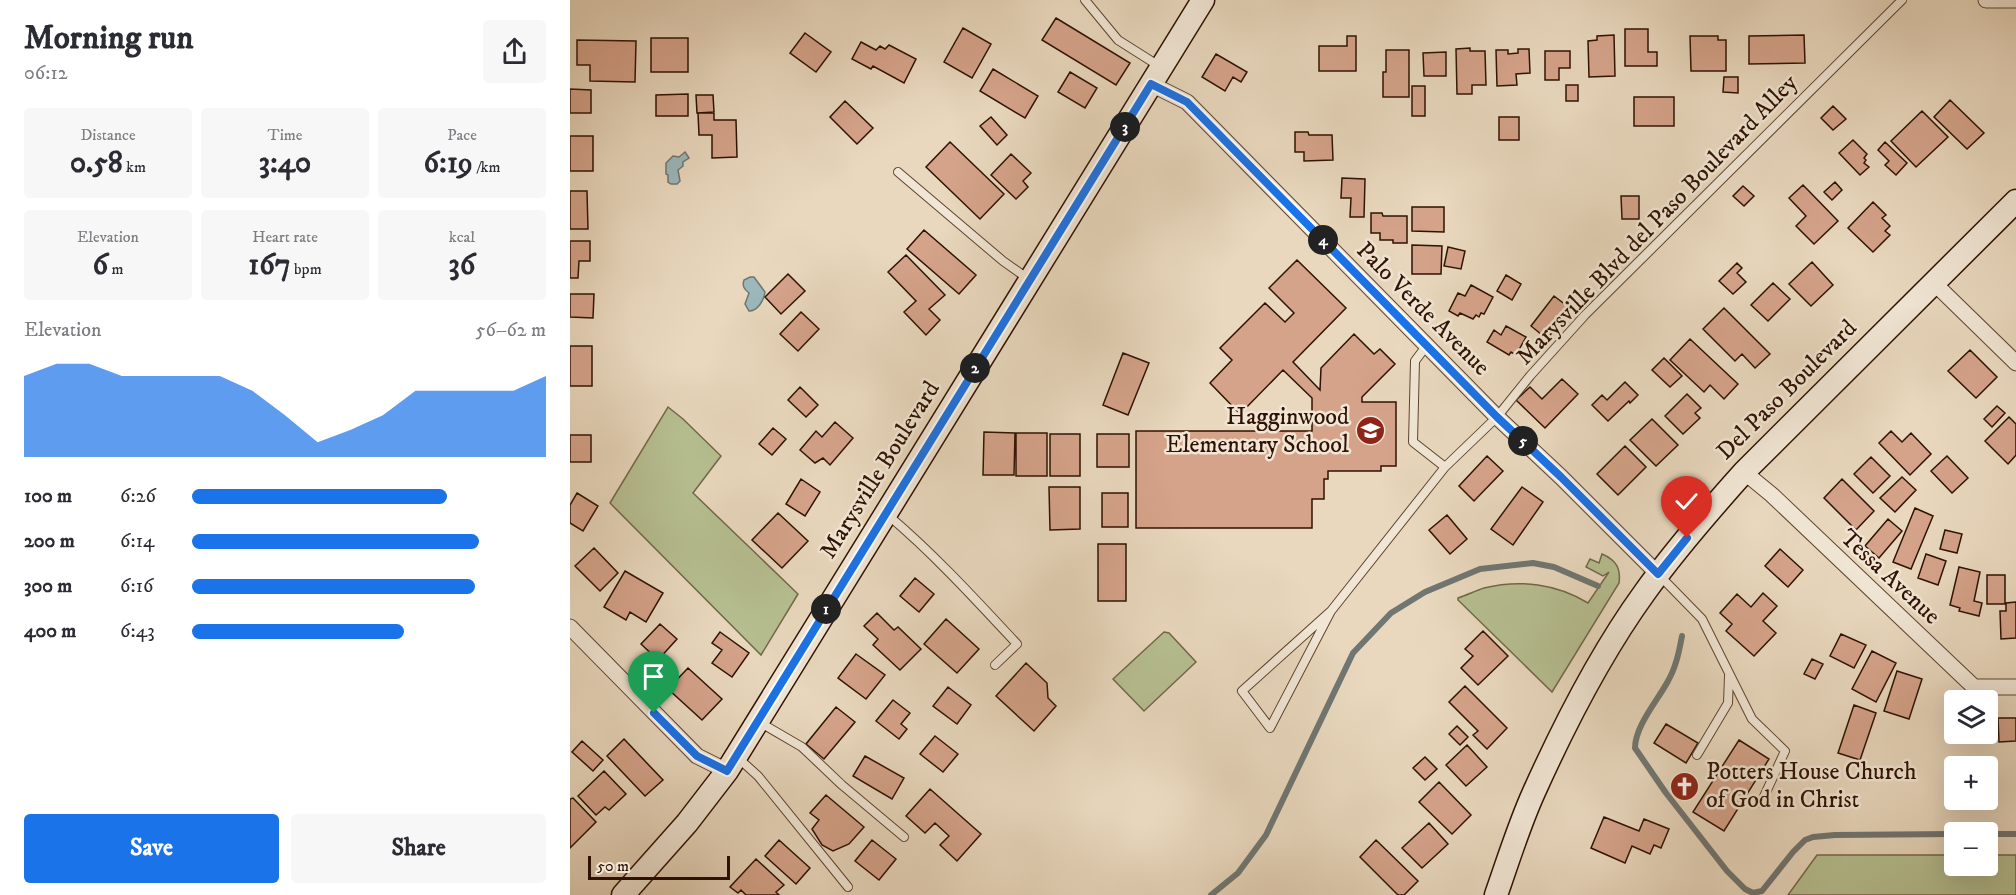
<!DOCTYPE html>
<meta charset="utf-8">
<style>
body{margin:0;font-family:"IM FELL DW Pica",serif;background:#f7f7f7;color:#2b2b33;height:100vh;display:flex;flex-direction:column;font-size:22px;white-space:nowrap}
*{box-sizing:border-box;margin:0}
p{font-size:20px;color:#7c7c81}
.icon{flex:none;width:33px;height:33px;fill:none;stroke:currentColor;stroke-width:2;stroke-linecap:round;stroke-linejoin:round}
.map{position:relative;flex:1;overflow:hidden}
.details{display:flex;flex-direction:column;background:#fff;width:570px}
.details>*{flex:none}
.buttons{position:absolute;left:1374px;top:690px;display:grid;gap:12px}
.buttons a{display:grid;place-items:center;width:54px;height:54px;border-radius:6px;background:#fff;box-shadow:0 6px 24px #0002;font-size:30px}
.scale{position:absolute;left:18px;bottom:15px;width:142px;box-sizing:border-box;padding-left:6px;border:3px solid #2f1202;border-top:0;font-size:16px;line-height:21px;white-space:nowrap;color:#2f1202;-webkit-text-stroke:4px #f1e6d5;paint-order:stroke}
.pin{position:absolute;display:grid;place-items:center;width:51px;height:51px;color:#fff;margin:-62px -26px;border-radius:50% 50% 50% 0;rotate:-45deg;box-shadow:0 0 6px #0007}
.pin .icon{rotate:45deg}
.km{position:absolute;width:30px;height:30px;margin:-15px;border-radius:50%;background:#222;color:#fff;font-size:16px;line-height:30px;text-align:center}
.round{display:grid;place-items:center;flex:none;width:63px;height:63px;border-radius:6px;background:#f7f7f7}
.head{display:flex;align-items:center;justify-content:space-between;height:102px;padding:0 24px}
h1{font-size:33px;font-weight:700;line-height:45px}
.figures{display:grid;grid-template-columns:repeat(3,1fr);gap:9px;height:102px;padding:6px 24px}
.figures div{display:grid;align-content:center;border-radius:6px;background:#f7f7f7;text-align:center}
.figures b{font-size:30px;font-weight:700}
.figures small{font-size:16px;font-weight:400}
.figures p{font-size:16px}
.chart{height:168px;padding:12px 24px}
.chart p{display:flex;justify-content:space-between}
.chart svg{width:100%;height:108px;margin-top:6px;fill:#1a73e8;opacity:.7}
.button{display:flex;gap:12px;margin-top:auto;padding:12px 24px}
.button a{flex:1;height:69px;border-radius:6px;background:#1a73e8;color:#fff;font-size:24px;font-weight:700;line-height:69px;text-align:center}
.button a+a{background:#f7f7f7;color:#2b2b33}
ul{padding:0 24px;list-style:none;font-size:20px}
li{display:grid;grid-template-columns:96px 72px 1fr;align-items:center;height:45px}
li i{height:15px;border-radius:8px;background:#1a73e8}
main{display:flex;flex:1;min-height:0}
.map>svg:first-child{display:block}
.green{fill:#b6bf91;stroke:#72684a;stroke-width:1.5}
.water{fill:#9cb8bc;stroke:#707672;stroke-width:1.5}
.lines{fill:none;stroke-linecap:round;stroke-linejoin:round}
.stream{stroke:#707672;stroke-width:6}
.building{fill:#d5a38a;stroke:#2f1202;stroke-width:1.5}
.service-casing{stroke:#5e4431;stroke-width:10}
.minor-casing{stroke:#5e4431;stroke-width:17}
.secondary-casing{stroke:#2f1202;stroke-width:25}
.service{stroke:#f1e6d5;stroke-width:8}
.minor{stroke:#f1e6d5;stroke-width:15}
.secondary{stroke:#f1e6d5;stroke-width:22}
.route-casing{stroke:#fff;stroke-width:12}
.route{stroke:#1a73e8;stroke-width:8}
.labels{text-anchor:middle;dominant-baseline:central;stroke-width:5;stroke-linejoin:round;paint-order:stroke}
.street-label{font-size:24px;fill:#2f1202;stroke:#f1e6d5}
.poi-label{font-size:24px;fill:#2f1202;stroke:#f1e6d5;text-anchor:end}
</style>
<main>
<section class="details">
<div class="head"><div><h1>Morning run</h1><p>06:12</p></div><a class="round"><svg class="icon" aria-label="share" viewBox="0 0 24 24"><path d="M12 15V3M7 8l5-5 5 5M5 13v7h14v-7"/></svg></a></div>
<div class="figures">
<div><p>Distance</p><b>0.58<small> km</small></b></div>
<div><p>Time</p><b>3:40</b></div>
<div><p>Pace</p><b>6:19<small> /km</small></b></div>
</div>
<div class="figures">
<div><p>Elevation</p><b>6<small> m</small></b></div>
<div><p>Heart rate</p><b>167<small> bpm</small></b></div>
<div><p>kcal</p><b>36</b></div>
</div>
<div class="chart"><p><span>Elevation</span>56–62 m</p>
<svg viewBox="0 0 160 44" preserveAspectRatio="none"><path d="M0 44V11L10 6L20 6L30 11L40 11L50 11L60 11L70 17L80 27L90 38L100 33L110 27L120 17L130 17L140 17L150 17L160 11V44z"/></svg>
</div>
<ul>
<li><b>100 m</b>6:26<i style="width:72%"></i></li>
<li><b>200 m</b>6:14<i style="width:81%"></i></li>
<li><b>300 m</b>6:16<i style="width:80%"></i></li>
<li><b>400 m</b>6:43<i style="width:60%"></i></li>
</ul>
<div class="button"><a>Save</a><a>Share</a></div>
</section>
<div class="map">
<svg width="1446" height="895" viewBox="0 0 1446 895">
<rect width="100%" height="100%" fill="#e9d8be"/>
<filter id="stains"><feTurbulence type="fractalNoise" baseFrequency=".00333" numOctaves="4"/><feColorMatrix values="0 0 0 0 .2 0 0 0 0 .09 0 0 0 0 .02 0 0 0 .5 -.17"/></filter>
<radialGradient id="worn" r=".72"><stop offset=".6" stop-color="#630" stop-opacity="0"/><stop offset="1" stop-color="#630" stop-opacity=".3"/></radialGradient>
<!-- green -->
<path class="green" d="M98 407 113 419 151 456 123 493 228 594 191 655 40 503Z
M1032 554C1046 560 1051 568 1049 583L982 692 888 600V598C897 595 905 591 914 588 950 579 987 584 1018 603L1039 572 1033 576 1016 567 1020 559 1029 563Z
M594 632 599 633 626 662 574 711 543 679Z
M1247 855H1384V866H1418V855H1446V895H1218Z"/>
<!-- water -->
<path class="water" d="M115 152 119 158 113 162V166L108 170 110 181 107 184H101L98 182V175L96 174V163L103 156 109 157Z
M180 277H184L195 292C194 300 188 311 179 311L175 304 179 293C174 289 172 286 174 280Z"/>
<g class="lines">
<!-- stream -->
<path class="stream" d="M1112 636C1109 652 1106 667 1098 681 1088 700 1065 726 1065 748L1096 793 1157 871 1175 889 1183 893 1192 891 1223 852 1235 840 1243 837 1265 835 1384 834
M1418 834H1446
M641 895 668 873 696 835 783 653 821 613 855 592 910 569 963 563 984 567 1028 586"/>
</g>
<!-- building -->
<path class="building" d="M486 18 560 63 546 85 472 40Z
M393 28 421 44 402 78 374 62Z
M1055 29H1078V52H1087V66H1055Z
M235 33 261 52 246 72 220 53Z
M1044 35 1045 76 1019 77 1018 41 1027 40V36Z
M1234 35 1235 63 1179 64V36Z
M777 36H786V71H749V46H777Z
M1120 36H1148V40H1156V71H1121Z
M81 38H118V72H81Z
M7 40 66 41 65 82 20 81V65H7Z
M291 42 306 50 310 46 315 49 319 45 346 59 334 83 303 66 301 69 282 59Z
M900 48V51H915L916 85H902V94H887L886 49Z
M948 49H959L960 73 946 74 947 85 927 86 926 50H938V54L948 53Z
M816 50H839V97H813V72H816Z
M975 51H1000V68H989V80H975Z
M876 52V76H854L853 53Z
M646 54 677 72 671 82 663 77 655 91 632 77Z
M423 69 468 96 455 118 410 91Z
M500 72 527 88 515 108 488 92Z
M1154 77H1168V93L1153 92Z
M996 85H1008V101H996Z
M842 86H855V116H842Z
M0 89 21 90V113H0Z
M118 94V116H86V95Z
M126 95H143L144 112 127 113Z
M1064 97H1104V126H1064Z
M1380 100 1414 133 1397 149 1364 117Z
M275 101 303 128 287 144 260 117Z
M1263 106 1276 119 1263 130 1251 118Z
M1352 111 1378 137 1346 167 1321 141Z
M128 113H144V120H166L167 157 142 158V135H129Z
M421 117 437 135 427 145 410 126Z
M929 117H949V140H929Z
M725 132H738L739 135H762L763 160 734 161V152H725Z
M0 136H23V171H0Z
M1283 140 1297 154 1294 158 1296 160 1294 163 1299 167 1290 175 1269 153Z
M380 142 434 194 410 219 356 167Z
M1315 142 1337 163 1326 175 1315 165 1319 161 1308 150Z
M441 154 461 173 453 181 458 187 446 199 421 175Z
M772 178 795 179 794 217H780L781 198H771Z
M1265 182 1272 190 1262 200 1254 192Z
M1233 185 1268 221 1244 244 1226 226 1236 216 1219 198Z
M1173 186 1184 196 1174 206 1163 196Z
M0 191H17L18 229H0Z
M1051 196H1069V219H1052Z
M1303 202 1316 215 1312 218 1320 226 1315 231 1320 235 1303 252 1278 228Z
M842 207H874V232L842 231Z
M801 213H812L813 216H837V243H823V240H810V233H801Z
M354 230 406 275 389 294 337 249Z
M0 241H20V261H9L8 278H0Z
M842 245 872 246 871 274H842Z
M878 247 895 251 891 269 874 266Z
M336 255 375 295 359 309 370 320 356 335 334 312 346 301 318 272Z
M727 260 776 308 723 362 750 390 751 368 784 334 804 354 810 349 825 364 792 397V402H826V466H811V471H758V479H754V499H742V528H566V431H742V398L713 370 670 414 640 383 662 360 650 348 695 303 715 322 724 313 699 288Z
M1242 262 1263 285 1241 306 1219 284Z
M1167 263 1172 268 1167 273 1176 282 1163 294 1149 281Z
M218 274 235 291 211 314 195 297Z
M936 275 951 284 942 300 927 291Z
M1203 283 1220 299 1198 321 1181 305Z
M901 285 923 297 914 314 911 313 909 317 906 315 903 319 890 313 888 316 879 311 888 293 895 296Z
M0 294H24L23 318 0 317Z
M984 296 1001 309 977 339 961 326Z
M1154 308 1200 354 1185 368 1172 354 1165 361 1133 329Z
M231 312 249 329 228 351 210 334Z
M936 326 956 337 946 355 941 352 939 355 917 342 924 330 931 335Z
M1120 339 1168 384 1154 399 1140 385 1134 392 1100 360Z
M0 346H22V386H0Z
M1400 350 1427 377 1406 398 1378 371Z
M553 353 579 363 558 415 533 405Z
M1094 358 1112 376 1100 387 1082 370Z
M992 379 1008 394 975 428 946 400 960 387 972 399Z
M1055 382 1068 395 1060 403 1059 401 1038 421 1022 405 1032 395 1037 400Z
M230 387 248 405 236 417 218 400Z
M1117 394 1131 408 1125 413 1130 418 1113 434 1095 416Z
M1427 406 1435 413 1422 427 1414 419Z
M1439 417 1446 424V455L1438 464 1415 441Z
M1082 419 1108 445 1086 466 1060 440Z
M265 422 283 438 260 465 253 458 245 463 230 450 246 431 252 437Z
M203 428 216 439 202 455 189 444Z
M1321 431 1332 442 1341 433 1361 454 1340 475 1309 443Z
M414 432 445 433 444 475H413Z
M446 433H477V476H446Z
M480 434H510V476H480Z
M527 434H559V467H527Z
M0 435H21V462H0Z
M1055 446 1076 467 1048 495 1027 474Z
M917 456 933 471 904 501 889 486Z
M1377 456 1398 478 1382 493 1361 471Z
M1301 457 1320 476 1303 493 1284 474Z
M1332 477 1346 490 1325 512 1310 498Z
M231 479 250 492 235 516 216 504Z
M1272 479 1304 511 1286 530 1254 498Z
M479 487H510V529L480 530Z
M952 487 973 502 943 545 921 529Z
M7 493 28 506 13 531 0 523V505Z
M532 493H558V527H532Z
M1345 508 1363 516 1341 569 1323 562Z
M208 513 238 541 212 568 182 540Z
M877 515 897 539 880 554 859 530Z
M1318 519 1332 531 1309 558 1295 546Z
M1375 530 1392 534 1387 553 1370 549Z
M528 544H556V601H528Z
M24 548 48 573 30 591 5 566Z
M1210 549 1233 570 1218 587 1195 566Z
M1356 554 1376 561 1368 585 1348 578Z
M1389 567 1410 572 1404 601 1412 603 1409 616 1389 611 1390 608 1380 605Z
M55 571 93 593 76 622 60 612 56 620 34 607Z
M1417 575H1435V604H1417Z
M345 578 364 594 349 612 330 596Z
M1193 593 1207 606 1193 621 1206 633 1184 656 1156 631 1162 624 1150 613 1167 594 1181 607Z
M1446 602V638L1431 639 1430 611H1436V603Z
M307 613 324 630 328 627 351 649 330 670 303 645 308 639 294 626Z
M376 619 409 649 387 673 354 644Z
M90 624 107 639 88 660 71 644Z
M913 631 938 656 908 685 891 668 903 656 895 649Z
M150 632 179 653 162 677 142 663 152 650 142 643Z
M1271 634 1296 645 1284 668 1260 656Z
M1302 651 1326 663 1306 702 1282 689Z
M286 654 315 675 296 699 268 678Z
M1242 659 1253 664 1245 679 1234 674Z
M456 663 477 683 478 698 486 706 464 731 426 696Z
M118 668 152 699 132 720 98 689Z
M1327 671 1352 679 1339 719 1314 711Z
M895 686 937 728 917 749 903 735 908 731 879 702Z
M378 687 401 705 387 724 363 706Z
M323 700 340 713 331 724 337 729 329 739 306 721Z
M1284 705 1306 713 1290 760 1268 753Z
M266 707 285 722 254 759 236 744Z
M1428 718H1446V741L1429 742Z
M1096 724 1128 743 1116 763 1084 743Z
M887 726 898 737 890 745 879 734Z
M365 736 388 754 373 772 350 754Z
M54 739 93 780 75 796 37 756Z
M1169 740 1199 759 1154 831 1123 812Z
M12 741 33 760 23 771 2 752Z
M897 745 917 767 896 786 876 765Z
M295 756 334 778 322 799 283 776Z
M855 757 867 769 855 780 843 768Z
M34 771 56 794 39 810 35 807 26 815 8 796Z
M869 782 901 815 882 834 849 802Z
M360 789 411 834 387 861 370 845 379 836 365 823 355 833 336 816Z
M256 795 294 827 279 844 263 851 252 845 242 829 249 820 240 813Z
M3 798 26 822 0 848V799Z
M1034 817 1069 831 1074 819 1099 829 1091 848 1084 845 1080 854 1062 846 1055 863 1021 848Z
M859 823 878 844 852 868 832 848Z
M209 840 240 868 226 884 195 856Z
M302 840 326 859 309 880 285 861Z
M806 840 848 881 834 895H828L790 857Z
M186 859 214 885 206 892 209 895H176L171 890 168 893 160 887Z"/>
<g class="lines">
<defs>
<path id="service" d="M515 0 548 40 589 66
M328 172 433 261 457 278
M857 345 845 361 843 442 875 467
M319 516C365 555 406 600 447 644L425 665
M1089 575 1132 619 1182 719 1215 751 1191 803
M761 611 672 691 700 728 761 611 875 467 927 417 960 376 1015 315 1332 0
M189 722 232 747 272 785 334 837
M1127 755 1158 703 1159 676
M167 757 188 776 278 887"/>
<path id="minor" d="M1416 0H1446
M581 84 617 102 927 417 991 477 1088 574
M1363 282 1446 363
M1174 472 1202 495 1404 687H1446
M0 627 127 756 157 771"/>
<path id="secondary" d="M53 895 117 823 157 771 633 0
M926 895C938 861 949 825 964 792 995 723 1030 654 1075 592 1105 550 1139 511 1174 472L1446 201"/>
</defs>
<!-- service casing -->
<use href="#service" class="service-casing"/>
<!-- minor casing -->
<use href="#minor" class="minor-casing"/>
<!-- secondary casing -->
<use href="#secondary" class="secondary-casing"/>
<!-- service -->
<use href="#service" class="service"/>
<!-- minor -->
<use href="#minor" class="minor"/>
<!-- secondary -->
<use href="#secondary" class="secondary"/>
</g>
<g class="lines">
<defs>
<path id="route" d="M84 713 127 756 157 771 581 84 617 102 927 417 991 477 1088 574 1117 538"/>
</defs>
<!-- route casing -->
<use href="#route" class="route-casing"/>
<!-- route -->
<use href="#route" class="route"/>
</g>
<!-- icons -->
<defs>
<symbol id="school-disc" viewBox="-11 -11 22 22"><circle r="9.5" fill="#8f2418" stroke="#f1e6d5"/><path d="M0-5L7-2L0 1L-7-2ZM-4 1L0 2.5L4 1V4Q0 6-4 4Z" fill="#fff"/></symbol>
<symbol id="church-disc" viewBox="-11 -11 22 22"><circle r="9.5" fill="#8f2418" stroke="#f1e6d5"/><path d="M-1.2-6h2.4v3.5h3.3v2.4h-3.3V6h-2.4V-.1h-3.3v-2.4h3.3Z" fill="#fff"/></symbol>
</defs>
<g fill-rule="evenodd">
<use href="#school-disc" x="784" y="414" width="33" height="33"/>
<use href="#church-disc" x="1098" y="770" width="33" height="33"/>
</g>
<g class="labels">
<!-- street labels -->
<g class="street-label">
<text transform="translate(1087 220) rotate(-46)">Marysville Blvd del Paso Boulevard Alley</text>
<text transform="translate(853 309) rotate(45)">Palo Verde Avenue</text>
<text transform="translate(1217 390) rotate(-45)">Del Paso Boulevard</text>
<text transform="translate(310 470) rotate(-58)">Marysville Boulevard</text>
<text transform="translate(1320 577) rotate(43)">Tessa Avenue</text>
</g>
<!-- poi labels -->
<g class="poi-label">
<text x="779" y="417">Hagginwood<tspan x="779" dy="28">Elementary School</tspan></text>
<text x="1136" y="772" text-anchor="start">Potters House Church<tspan x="1136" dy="28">of God in Christ</tspan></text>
</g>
</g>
<rect width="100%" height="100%" filter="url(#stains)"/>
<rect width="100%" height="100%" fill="url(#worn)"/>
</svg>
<div class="buttons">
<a><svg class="icon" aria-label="layers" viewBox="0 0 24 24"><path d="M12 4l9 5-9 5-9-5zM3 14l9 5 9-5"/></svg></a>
<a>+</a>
<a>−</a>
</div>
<div class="scale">50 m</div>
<div class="pin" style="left:84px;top:713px;background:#1e9e55"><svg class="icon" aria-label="arrive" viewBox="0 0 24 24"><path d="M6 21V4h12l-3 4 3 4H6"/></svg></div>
<div class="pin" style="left:1117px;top:538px;background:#d93025"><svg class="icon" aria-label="check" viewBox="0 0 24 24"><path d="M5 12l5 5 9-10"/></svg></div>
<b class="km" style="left:256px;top:609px">1</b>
<b class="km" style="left:405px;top:368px">2</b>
<b class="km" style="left:555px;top:127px">3</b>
<b class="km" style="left:753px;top:240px">4</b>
<b class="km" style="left:953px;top:441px">5</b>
</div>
</main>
